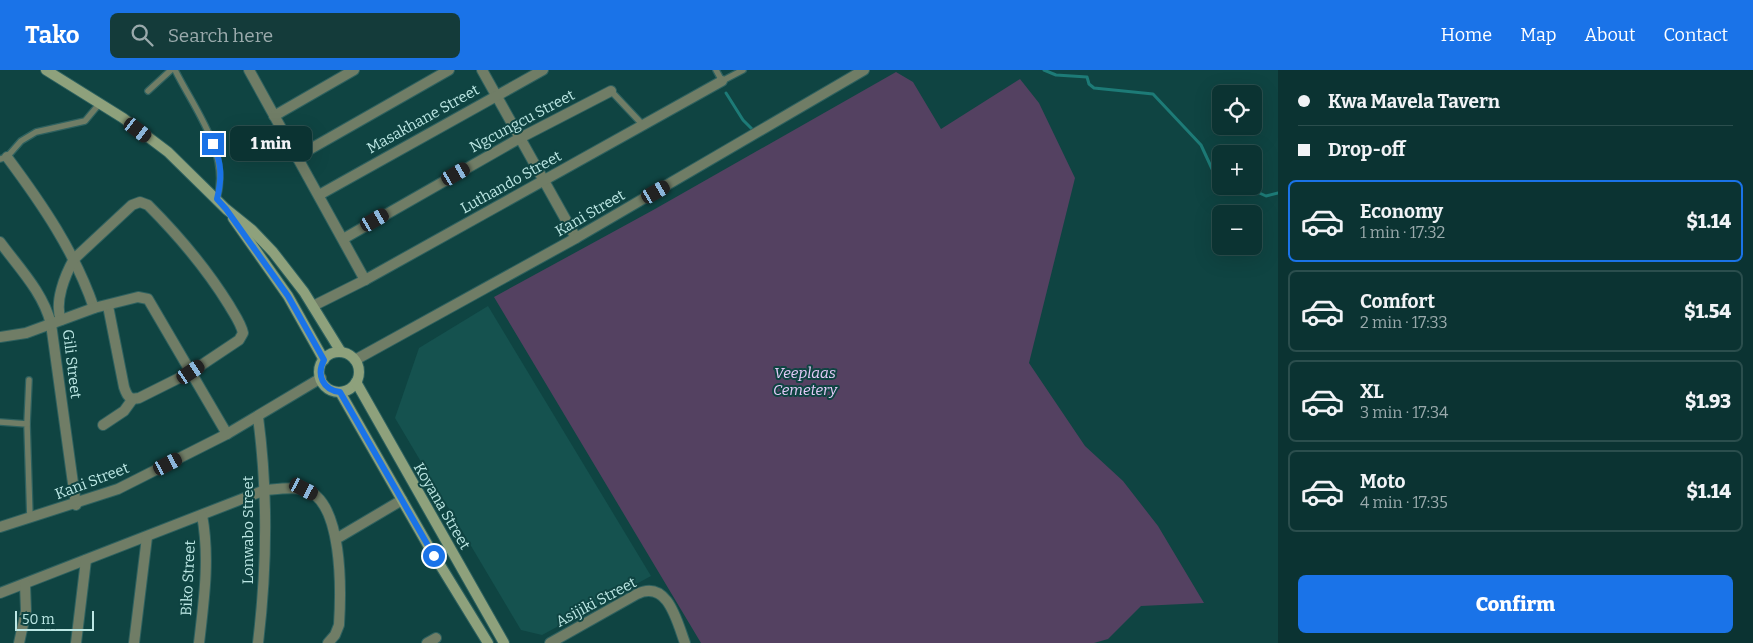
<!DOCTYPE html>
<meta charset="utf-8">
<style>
body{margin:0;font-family:Bitter,serif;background:#143b3a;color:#f1f3f6;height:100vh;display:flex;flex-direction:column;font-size:19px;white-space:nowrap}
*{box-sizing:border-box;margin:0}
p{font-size:16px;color:#9aaaac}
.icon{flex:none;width:28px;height:28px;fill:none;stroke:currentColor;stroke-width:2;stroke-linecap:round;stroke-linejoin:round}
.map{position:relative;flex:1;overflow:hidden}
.details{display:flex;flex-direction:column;background:#0b3332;width:475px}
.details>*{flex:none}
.top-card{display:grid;align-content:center;height:110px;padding:0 20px;background:#0b3332}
.tools{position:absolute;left:1212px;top:15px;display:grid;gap:10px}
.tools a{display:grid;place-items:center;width:50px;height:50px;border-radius:8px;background:#0b3332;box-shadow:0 5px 20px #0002,0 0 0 1px #2b4e4d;font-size:25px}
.scale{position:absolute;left:15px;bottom:12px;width:79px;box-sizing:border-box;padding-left:5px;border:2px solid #bce7e4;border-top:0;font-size:14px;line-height:18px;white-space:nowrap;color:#bce7e4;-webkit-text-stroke:4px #0f4442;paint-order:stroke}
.end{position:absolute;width:22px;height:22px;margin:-11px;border:6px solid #1a73e8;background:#fff;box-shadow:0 0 0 2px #fff}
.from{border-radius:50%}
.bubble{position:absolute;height:35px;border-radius:8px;background:#0b3332;box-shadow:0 5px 20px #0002,0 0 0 1px #2b4e4d;font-size:16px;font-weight:800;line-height:35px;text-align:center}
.car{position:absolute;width:15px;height:30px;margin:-15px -8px;border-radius:6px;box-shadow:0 0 4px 1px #0007;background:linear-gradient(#222 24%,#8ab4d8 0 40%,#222 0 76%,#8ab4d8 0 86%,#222 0)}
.top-card b{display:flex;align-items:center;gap:18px;height:48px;font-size:19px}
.top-card b+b{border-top:1px solid #2b4e4d}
.top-card i{width:12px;height:12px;background:#f1f3f6}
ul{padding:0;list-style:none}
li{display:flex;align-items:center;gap:15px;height:82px;margin:0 10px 8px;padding:0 10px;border:2px solid #2b4e4d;border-radius:8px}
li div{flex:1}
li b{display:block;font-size:19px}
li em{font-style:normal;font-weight:800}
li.on{border-color:#1a73e8}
li>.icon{width:45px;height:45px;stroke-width:1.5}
.action{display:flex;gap:10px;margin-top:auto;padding:10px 20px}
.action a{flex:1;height:58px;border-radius:8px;background:#1a73e8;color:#fff;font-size:20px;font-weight:800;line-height:58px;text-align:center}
header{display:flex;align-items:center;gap:30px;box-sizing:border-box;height:70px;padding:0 25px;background:#1a73e8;color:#fff}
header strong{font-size:24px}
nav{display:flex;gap:28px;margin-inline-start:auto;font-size:18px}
.search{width:350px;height:45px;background:#143b3a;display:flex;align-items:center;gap:12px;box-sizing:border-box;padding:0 18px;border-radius:8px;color:#9aaaac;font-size:19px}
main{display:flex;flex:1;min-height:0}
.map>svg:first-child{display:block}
</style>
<header>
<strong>Tako</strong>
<div class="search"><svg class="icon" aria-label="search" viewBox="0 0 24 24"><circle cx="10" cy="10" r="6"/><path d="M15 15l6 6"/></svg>Search here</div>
<nav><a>Home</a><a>Map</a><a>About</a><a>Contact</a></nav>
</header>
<main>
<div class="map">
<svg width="1278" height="573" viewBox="0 0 1278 573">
<rect width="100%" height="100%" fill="#0f4442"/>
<polygon fill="#15524f" points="488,236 651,506 542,565 521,560 395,348 419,278"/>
<polygon fill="#544161" points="896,2 913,12 941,59 1020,9 1039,33 1075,108 1029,293 1085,376 1123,411 1158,456 1204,533 1141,536 1108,569 1094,573 701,573 494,227 655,139"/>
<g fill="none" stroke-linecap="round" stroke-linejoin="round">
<g stroke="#1d7b77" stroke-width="3">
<polyline points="1044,0 1056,5 1087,7 1089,14 1094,18 1153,24 1201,75 1213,101 1221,105"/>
<polyline points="726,23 743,50 755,62"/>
<polyline points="1244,116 1266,126 1278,123"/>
</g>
<g stroke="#2e615f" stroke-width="8">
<g id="service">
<path d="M 175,0 C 195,40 230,83 217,129"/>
<polyline points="716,0 722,11 743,0"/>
<polyline points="148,21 171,0"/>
<polyline points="611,21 642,54"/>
<polyline points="0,89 7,87 21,71 36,62 85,51 100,33"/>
<polyline points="0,352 27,354 30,449"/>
<polyline points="27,354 29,310"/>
</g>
</g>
<g stroke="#2e615f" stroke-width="12">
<g id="minor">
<polyline points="249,0 365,210"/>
<polyline points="482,0 576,168"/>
<polyline points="274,46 354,0"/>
<polyline points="298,86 449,0"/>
<path d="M 7,87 C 42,134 75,182 94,238"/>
<polyline points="319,125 543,0"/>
<polyline points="343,169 520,68 611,21"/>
<path d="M 0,172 C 19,198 43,222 51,254 L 76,435"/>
<polyline points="313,236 365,210 722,11"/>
<path d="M 61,250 C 54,232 65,205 74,189 L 132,135 L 140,132 L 148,135 C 179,166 206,198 229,235 C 234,244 241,253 243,263 L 239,270 L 191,302 L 139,328 C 129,330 127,326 124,317 L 108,236"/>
<polyline points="0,267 26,263 94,238 138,227 148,229 227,364"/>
<polyline points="355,290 576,168 864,0"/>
<polyline points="103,355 124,341 132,330"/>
<polyline points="0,457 118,419 227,364 321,308"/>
<polyline points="336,469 402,430"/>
<path d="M 0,523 L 265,420 C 277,419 291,417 303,419 C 344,428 341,523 339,555 L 335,565 L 328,573"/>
<polyline points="19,573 26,541 25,514"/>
<polyline points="76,573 86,490"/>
<polyline points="134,573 147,467"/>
<path d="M 199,573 C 204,530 210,488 202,445"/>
<path d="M 258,573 C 267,498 268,422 258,347"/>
<polyline points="427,573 436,568"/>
<path d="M 550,573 L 637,524 C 668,509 677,552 685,573"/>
</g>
</g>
<g stroke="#2e615f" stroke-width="12">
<g id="secondary">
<polyline points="46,0 123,48 168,82 226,139 252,160 273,182 304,222 341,282"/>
<polyline points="233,148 288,226 324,290"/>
<circle cx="339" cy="302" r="20"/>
<polyline points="356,312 504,573"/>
<polyline points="340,322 429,477 488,573"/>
</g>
</g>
<use href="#service" stroke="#707d66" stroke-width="5.5"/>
<use href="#minor" stroke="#707d66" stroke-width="10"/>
<use href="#secondary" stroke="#8ea17c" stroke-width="10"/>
</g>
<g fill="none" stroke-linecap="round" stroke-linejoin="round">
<path stroke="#1a73e8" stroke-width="6" d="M 213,74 C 222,93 222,109 217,129 L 226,139 L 288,226 L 324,290 C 316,305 323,320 340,322 L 434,486"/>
</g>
<g text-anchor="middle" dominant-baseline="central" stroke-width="4" stroke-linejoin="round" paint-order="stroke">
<g font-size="15" fill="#bce7e4" stroke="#0f4442">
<text transform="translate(423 49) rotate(-29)">Masakhane Street</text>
<text transform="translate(522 51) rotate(-28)">Ngcungcu Street</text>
<text transform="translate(511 112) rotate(-29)">Luthando Street</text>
<text transform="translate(590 143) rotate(-30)">Kani Street</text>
<text transform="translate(72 294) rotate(83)">Gili Street</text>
<text transform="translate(92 411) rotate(-21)">Kani Street</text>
<text transform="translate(442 436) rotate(60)">Koyana Street</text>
<text transform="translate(248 460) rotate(-90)">Lonwabo Street</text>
<text transform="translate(188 508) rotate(-87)">Biko Street</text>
<text transform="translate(596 532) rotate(-28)">Asijiki Street</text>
</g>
<g font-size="15" font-style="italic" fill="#e6ccfa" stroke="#0f4442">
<text x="805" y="303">Veeplaas<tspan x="805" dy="17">Cemetery</tspan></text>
</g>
</g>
</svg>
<div class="tools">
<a><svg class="icon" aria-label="locate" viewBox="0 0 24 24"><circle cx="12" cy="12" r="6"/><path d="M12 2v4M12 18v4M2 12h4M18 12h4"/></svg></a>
<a>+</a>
<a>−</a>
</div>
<div class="scale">50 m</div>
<i class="end from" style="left:434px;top:486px"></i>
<i class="end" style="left:213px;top:74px"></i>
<div class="bubble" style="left:230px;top:56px;width:82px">1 min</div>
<i class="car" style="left:138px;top:60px;rotate:127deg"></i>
<i class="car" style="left:456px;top:104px;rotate:60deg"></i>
<i class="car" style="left:656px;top:122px;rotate:60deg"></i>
<i class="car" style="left:375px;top:150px;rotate:60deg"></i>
<i class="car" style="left:191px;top:302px;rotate:56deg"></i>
<i class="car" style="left:168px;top:394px;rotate:63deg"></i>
<i class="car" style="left:304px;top:419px;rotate:117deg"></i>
</div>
<section class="details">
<div class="top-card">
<b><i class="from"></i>Kwa Mavela Tavern</b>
<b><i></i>Drop-off</b>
</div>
<ul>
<li class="on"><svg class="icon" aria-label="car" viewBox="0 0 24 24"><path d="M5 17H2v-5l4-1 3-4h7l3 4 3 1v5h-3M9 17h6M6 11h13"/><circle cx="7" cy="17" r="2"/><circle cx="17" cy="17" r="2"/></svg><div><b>Economy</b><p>1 min · 17:32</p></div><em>$1.14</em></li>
<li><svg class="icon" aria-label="car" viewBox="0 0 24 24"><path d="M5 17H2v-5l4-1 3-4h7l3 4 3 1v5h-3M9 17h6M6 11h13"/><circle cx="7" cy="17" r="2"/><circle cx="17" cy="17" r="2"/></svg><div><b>Comfort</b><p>2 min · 17:33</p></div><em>$1.54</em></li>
<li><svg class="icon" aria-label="car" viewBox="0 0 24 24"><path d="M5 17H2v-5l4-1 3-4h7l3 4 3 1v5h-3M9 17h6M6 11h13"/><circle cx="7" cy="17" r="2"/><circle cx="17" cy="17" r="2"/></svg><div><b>XL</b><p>3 min · 17:34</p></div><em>$1.93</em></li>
<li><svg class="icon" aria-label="car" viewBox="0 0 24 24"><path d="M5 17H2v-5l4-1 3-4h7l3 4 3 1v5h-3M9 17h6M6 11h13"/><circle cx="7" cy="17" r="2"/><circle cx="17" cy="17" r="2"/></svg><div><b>Moto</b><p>4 min · 17:35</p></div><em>$1.14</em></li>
</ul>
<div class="action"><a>Confirm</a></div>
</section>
</main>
